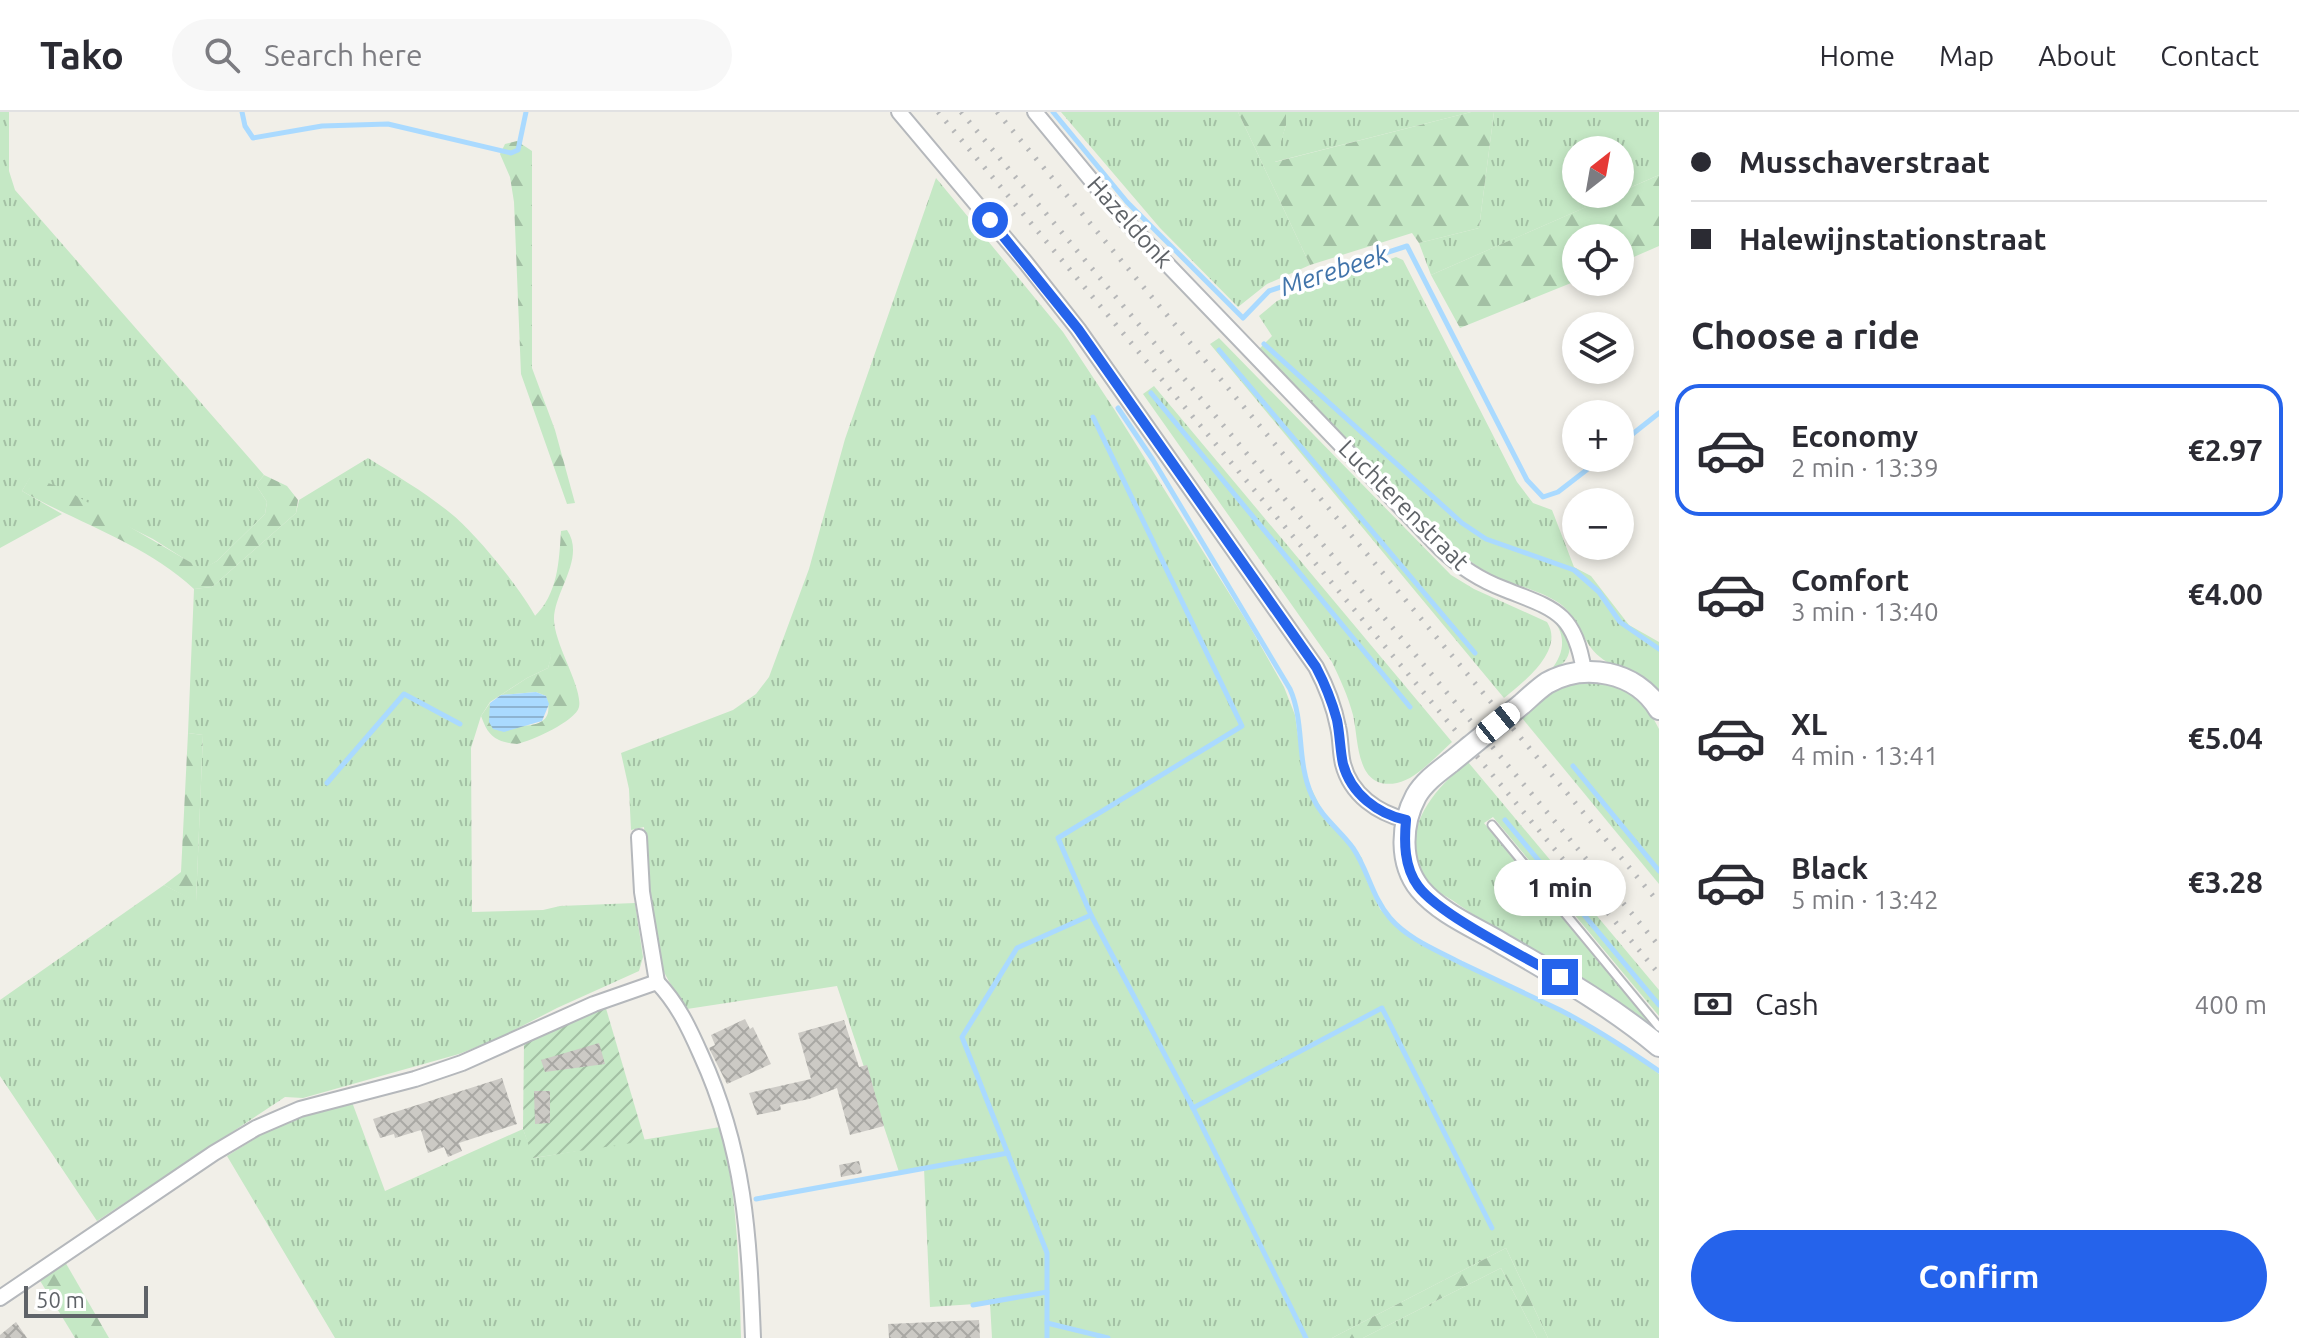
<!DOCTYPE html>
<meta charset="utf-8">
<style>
body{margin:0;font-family:Ubuntu,sans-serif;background:#f7f7f7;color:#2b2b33;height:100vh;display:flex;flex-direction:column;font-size:30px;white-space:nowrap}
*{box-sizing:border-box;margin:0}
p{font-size:26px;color:#7c7c81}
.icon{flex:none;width:44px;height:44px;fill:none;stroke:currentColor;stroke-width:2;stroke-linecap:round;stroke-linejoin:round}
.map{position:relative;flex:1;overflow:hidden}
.sheet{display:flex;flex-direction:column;background:#fff;width:640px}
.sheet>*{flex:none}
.hud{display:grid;align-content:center;height:176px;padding:0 32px;background:#fff}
.needle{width:52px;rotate:31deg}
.tools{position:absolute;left:1562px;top:24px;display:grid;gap:16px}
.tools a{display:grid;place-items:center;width:72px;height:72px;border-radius:50%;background:#fff;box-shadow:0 4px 12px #0003;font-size:40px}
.scale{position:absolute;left:24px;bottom:20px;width:124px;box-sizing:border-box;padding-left:8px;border:4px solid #5f6368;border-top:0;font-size:22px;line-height:28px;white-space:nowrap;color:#5f6368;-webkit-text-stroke:6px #fff;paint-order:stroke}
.end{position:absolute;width:36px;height:36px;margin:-18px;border:10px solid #2563eb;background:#fff;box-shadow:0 0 0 4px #fff}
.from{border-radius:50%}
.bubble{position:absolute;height:56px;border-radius:28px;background:#fff;box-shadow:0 4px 12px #0003;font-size:26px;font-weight:700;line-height:56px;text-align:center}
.car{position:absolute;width:24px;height:48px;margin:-24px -12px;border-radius:10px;box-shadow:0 0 6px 2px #0007;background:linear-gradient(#fff 24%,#345 0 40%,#fff 0 76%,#345 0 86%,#fff 0)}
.hud b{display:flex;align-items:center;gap:28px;height:76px;font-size:30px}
.hud b+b{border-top:2px solid #e1e1e2}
.hud i{width:20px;height:20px;background:#2b2b33}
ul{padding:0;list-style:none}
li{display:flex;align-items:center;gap:24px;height:132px;margin:0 16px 12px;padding:0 16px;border:4px solid transparent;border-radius:24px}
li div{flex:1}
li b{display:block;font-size:30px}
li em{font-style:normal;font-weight:700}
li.selected{border-color:#2563eb}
li>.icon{width:72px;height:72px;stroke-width:1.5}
h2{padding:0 32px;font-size:36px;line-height:96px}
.pay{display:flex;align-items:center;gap:20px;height:88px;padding:0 32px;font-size:30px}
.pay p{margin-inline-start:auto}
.button{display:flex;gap:16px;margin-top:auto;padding:16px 32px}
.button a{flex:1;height:92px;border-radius:48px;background:#2563eb;color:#fff;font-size:32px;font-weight:700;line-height:92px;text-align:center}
header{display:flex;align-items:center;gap:48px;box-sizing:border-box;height:112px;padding:0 40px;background:#fff;border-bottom:2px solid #e1e1e2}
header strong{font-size:38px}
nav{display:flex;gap:44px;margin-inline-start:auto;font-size:28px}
.search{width:560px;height:72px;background:#f7f7f7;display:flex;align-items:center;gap:20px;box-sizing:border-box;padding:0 28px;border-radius:44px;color:#7c7c81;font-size:30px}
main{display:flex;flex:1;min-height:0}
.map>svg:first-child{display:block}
</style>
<header>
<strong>Tako</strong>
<div class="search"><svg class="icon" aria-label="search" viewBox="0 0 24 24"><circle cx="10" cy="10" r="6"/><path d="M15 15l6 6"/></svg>Search here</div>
<nav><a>Home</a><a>Map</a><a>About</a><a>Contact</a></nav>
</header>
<main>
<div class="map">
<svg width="1659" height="1226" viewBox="0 0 1659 1226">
<defs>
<pattern id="grass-tufts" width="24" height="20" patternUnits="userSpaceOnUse" patternTransform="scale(2)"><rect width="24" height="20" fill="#c5e8c5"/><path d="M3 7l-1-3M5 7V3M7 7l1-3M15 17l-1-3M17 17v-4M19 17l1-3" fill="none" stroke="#a3c0a4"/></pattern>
<pattern id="forest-firs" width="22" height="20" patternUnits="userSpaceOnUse" patternTransform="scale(2)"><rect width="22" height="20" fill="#c5e8c5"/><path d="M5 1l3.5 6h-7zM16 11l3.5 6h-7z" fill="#a3c0a4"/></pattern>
<pattern id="garden-furrows" width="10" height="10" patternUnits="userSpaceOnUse" patternTransform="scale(2)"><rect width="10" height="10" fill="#c5e8c5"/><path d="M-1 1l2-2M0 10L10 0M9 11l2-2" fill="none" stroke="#a3c0a4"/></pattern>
<pattern id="water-rules" width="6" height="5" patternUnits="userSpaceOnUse" patternTransform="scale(2)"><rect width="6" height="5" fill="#aadaff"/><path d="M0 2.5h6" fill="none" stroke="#8eb4d2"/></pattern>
<pattern id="building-cross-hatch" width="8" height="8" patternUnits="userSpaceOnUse" patternTransform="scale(2)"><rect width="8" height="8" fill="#cccac5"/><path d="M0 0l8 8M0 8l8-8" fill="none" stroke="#a9a8a4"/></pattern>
</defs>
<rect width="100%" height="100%" fill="#f1efe8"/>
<g fill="url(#grass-tufts)">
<polygon points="0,0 9,0 9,59 15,78 264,363 256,373 267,390 265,402 217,449 202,458 153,427 30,366 22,379 62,402 0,436"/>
<polygon points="1061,0 1238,0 1310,153 1267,172 1238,195 1160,116"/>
<polygon points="1286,0 1471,0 1274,50 1286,13"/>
<polygon points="1494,0 1659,0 1659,63 1620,80 1620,38 1576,38 1576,82 1616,82 1431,163 1419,131 1479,116"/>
<path d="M 936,66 L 1063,220 L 1114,297 L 1249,513 L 1284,575 L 1295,603 L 1302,653 L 1311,676 L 1323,700 L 1362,746 L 1367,769 L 1380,797 L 1400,818 L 1439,841 L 1570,901 L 1626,936 L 1659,962 L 1659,1226 L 1548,1226 L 1506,1136 L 1332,1226 L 992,1226 L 990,1191 L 930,1195 L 924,1056 L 899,1060 L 837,874 L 687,897 C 680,885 670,873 664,860 C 648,825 647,755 644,715 L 631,718 L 629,677 L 621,641 L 733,598 L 756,582 L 769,565 L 809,457 L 845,327 Z"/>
<path d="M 1396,145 L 1403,148 L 1517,370 L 1533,391 L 1552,398 L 1574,455 L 1591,464 L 1629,513 L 1659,530 L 1659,579 C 1643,561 1618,560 1600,545 C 1582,531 1579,505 1559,491 C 1537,476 1508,473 1485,459 C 1467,449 1452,433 1437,420 L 1259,237 L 1272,224 L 1259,204 L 1277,189 L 1292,182 Z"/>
<path d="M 1219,226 L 1451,463 L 1474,477 L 1547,510 C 1565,538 1524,570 1504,586 L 1210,232 Z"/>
<path d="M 1154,274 L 1452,630 C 1437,643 1417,667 1397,671 C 1355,679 1359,628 1353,603 C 1348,584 1340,567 1332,550 L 1143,282 Z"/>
<path d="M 368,346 C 397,364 428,382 454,404 C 482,428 549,508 551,544 C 551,548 549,552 548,556 L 527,566 L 490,590 L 481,604 L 471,636 L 472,800 L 543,798 L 560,794 L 635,791 L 643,845 L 639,859 L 557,896 L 497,927 L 459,942 L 303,986 L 285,985 L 97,1109 L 0,964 L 0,888 L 164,773 L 196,789 L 203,623 L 188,621 L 194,477 L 212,475 L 296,401 L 299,388 Z"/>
<path d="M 1550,503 C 1572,516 1580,549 1551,558 C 1566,539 1566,522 1550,503 Z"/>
<path d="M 1602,568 L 1625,576 L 1644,589 L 1659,617 L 1659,772 L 1522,606 C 1547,580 1565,571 1602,568 Z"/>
<path d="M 1468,650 L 1659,878 L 1659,904 L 1493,705 L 1484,711 L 1658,921 C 1625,896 1593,872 1557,851 C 1522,830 1485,812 1452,788 C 1445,784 1437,779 1432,774 C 1392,726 1430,680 1468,650 Z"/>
<path d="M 352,990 L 385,1079 L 523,1017 L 534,1046 L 720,1015 C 738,1082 739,1157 741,1226 L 335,1226 L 227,1044 L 282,1010 Z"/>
<polygon points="1501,1156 1537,1226 1363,1226"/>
</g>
<g fill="url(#forest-firs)">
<polygon points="1238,0 1286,0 1286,13 1275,50 1471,0 1494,0 1479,116 1419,131 1412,121 1310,153"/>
<polygon points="517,29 532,39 532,256 555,318 575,391 567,392 521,262 514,90 510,65 500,42 505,32"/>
<polygon points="1659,63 1659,134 1620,151 1620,126 1576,126 1576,169 1460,216 1431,163"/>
<path d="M 264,363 L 287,374 L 298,388 L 296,401 L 212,475 L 194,477 C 146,432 78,411 22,379 L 30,365 L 63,376 L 202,457 L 217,449 L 265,402 L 267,390 L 256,373 Z"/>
<path d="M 567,418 C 586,446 554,479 554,507 C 554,532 583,576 579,595 C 576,609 531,629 517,632 C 512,632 503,630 499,628 C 488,623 485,614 481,604 L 490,591 L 490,610 C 510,613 560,624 546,584 L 536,580 L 501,583 L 527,566 L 548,556 L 551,544 L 534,505 C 558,482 559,450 561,419 Z"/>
<polygon points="188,621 203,623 196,790 164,773 181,760"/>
<polygon points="1506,1136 1548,1226 1537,1226 1501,1156 1363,1226 1332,1226"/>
<polygon points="64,1148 109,1226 75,1226 39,1167"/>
</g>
<polygon fill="url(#garden-furrows)" points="605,893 645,1029 533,1046 523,1017 524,931"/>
<polygon fill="url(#water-rules)" points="536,580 546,584 549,592 542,609 504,620 493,617 489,610 490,591 501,583"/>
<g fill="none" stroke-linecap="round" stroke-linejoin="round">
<g stroke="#aadaff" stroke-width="5">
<polyline points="242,0 245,14 253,26 322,14 388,12 511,41 518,38 526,0"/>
<polyline points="1053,0 1127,90 1243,206 1269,179 1407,134 1527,368 1543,385 1558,380 1602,346"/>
<polyline points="1264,232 1462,411 1486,427 1574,458 1599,480 1620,510 1659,537"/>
<polyline points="1219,238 1475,541"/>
<polyline points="1151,281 1410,595"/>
<path d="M 1118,296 L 1153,348 L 1290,577 C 1305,611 1296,649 1312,684 C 1321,705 1340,718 1353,736 C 1368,758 1372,785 1390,806 C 1408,827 1436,838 1461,851 C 1494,867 1527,882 1560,898 C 1595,916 1627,937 1659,959"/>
<polyline points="1620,332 1659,301"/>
<polyline points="1573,654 1659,759"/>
<polyline points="327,671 404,582 460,612"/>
<polyline points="1505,708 1659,893"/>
<polyline points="1091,803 1193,996 1306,1226"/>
<polyline points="1193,996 1382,896 1492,1116"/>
<polyline points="756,1087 1008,1041"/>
<polyline points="973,1193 1047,1180"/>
<polyline points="1047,1211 1108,1226"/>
<polyline points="1047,1226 1047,1141 962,925 1017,836 1091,803 1058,726 1242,614 1093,305"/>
</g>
</g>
<g fill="url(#building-cross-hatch)">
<polygon points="745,907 750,917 753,915 771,952 727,972 709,936 715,933 711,923"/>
<polygon points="844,908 859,955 867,953 884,1014 850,1023 837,976 809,987 780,993 781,998 757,1003 749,981 811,967 798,921"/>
<polygon points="599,931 605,952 545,960 541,948"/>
<polygon points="502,966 517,1012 459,1031 462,1039 448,1045 444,1035 428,1041 421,1018 395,1026 394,1022 380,1026 373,1007"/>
<polygon points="534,979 550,979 550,1011 535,1012"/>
<polygon points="859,1049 862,1061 841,1065 839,1053"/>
<polygon points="979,1208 980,1226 889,1226 888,1212"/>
<polygon points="16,1210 27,1226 0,1226 0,1223"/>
</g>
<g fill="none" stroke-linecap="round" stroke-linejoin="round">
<g stroke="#b5b8bc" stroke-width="11">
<polyline id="lane" points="1492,713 1659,915"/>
</g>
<g stroke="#b5b8bc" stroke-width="18">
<g id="street">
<path d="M 899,0 L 1026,151 L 1078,217 L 1316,555 C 1326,574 1334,594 1338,615 C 1341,627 1340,640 1343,652 C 1351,683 1378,701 1406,708"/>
<path d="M 1035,0 L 1120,103 L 1441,437 C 1460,455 1480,468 1504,477 C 1554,497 1574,499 1584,559"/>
<polyline points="639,725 642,780 657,870"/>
<path d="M 0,1186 L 214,1041 L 256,1016 L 300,997 L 415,967 L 462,951 L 594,892 L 657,870 C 678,892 689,916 701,943 C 745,1039 749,1123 753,1226"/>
</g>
</g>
<g stroke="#b6babf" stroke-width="24">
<g id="secondary">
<path d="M 1522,592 C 1530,585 1538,577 1547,571 C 1584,550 1636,559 1659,597"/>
<path d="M 1451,650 C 1438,660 1424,670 1416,684 C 1401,712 1399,751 1420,777 C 1440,801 1474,815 1501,831 C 1556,863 1610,893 1659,934"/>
</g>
</g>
<use href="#lane" stroke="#fff" stroke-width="7"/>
<use href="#street" stroke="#fff" stroke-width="14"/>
<use href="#secondary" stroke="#fff" stroke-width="20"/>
<g stroke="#b6b7b8" stroke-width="5" stroke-dasharray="2 10" stroke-linecap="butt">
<polyline points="938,0 1659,862"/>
<polyline points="961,0 1659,834"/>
<polyline points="997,0 1659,791"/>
</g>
<g stroke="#b6babf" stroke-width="24" stroke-linecap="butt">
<polyline id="secondary-bridge" points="1451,650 1522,592"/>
</g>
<use href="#secondary-bridge" stroke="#fff" stroke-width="20"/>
</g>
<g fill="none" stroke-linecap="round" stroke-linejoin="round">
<path stroke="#2563eb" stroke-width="10" d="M 990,108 L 1078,217 L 1316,555 C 1325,572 1332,590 1337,608 C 1340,623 1340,638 1343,652 C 1351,682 1378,702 1406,708 C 1404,730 1404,755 1418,774 C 1439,803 1527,846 1560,865"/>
</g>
<g text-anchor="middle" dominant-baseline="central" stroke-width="7" stroke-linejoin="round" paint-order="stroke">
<g font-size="24" fill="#5f6368" stroke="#fff">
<text transform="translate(1130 110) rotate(48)">Hazeldonk</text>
<text transform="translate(1404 393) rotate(45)">Luchterenstraat</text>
</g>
<g font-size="26" font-style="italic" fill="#4174aa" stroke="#fff">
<text transform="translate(1334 158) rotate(-18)">Merebeek</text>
</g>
</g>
</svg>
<div class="tools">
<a><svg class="needle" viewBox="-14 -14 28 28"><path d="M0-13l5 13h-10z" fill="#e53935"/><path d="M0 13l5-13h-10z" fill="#7c7c81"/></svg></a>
<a><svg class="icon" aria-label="locate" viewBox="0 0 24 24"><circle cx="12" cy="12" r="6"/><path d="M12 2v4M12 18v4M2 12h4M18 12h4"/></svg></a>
<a><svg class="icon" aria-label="layers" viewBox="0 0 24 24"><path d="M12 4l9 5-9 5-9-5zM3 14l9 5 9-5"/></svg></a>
<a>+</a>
<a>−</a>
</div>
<div class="scale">50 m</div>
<i class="end from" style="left:990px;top:108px"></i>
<i class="end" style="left:1560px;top:865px"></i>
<div class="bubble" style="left:1494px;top:748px;width:132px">1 min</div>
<i class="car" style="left:1498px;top:611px;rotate:51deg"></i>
</div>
<section class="sheet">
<div class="hud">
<b><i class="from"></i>Musschaverstraat</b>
<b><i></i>Halewijnstationstraat</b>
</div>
<h2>Choose a ride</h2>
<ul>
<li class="selected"><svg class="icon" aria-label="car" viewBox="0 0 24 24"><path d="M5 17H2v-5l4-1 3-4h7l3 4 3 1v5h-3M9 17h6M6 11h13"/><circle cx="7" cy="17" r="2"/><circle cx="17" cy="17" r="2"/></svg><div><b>Economy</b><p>2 min · 13:39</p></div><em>€2.97</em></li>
<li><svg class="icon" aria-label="car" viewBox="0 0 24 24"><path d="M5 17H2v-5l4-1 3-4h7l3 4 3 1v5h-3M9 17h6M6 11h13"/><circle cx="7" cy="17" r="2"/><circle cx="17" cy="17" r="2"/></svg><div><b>Comfort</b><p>3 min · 13:40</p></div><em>€4.00</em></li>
<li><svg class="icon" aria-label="car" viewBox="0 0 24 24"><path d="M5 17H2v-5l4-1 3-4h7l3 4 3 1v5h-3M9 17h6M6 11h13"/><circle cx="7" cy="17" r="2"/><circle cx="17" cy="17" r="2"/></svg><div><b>XL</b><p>4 min · 13:41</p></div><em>€5.04</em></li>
<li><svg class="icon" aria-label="car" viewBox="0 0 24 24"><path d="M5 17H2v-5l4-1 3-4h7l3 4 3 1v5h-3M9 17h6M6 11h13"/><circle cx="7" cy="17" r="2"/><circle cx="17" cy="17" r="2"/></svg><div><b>Black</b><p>5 min · 13:42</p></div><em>€3.28</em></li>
</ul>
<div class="pay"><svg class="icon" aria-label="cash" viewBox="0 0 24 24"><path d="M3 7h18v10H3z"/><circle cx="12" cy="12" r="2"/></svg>Cash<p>400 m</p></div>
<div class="button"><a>Confirm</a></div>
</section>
</main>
